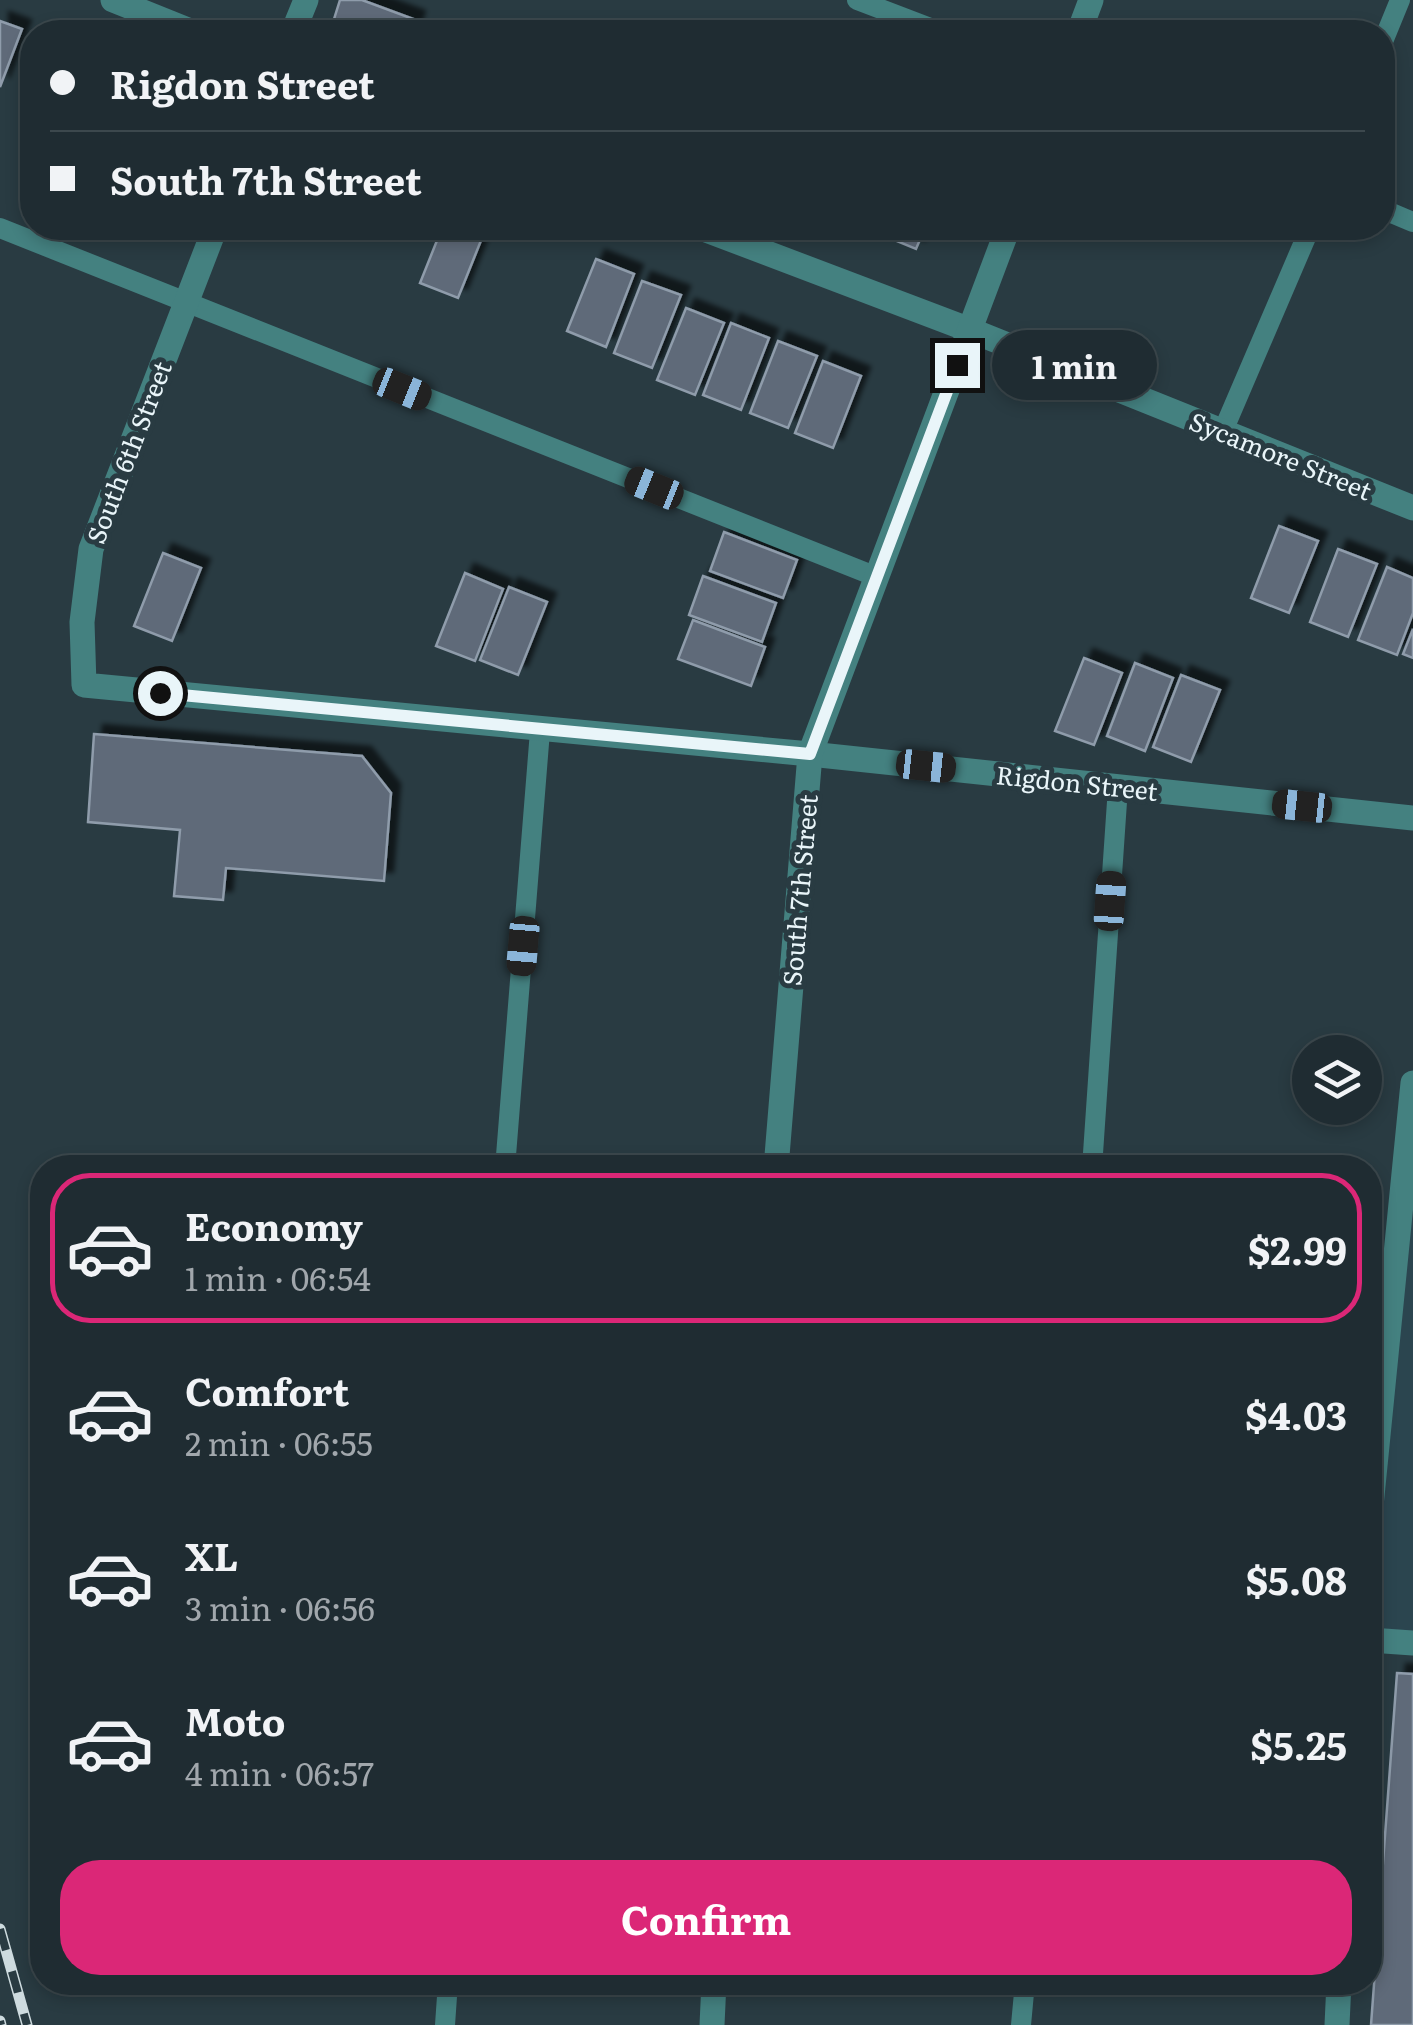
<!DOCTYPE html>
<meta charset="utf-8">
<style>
body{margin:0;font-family:Literata,serif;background:#2c383e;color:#f1f3f6;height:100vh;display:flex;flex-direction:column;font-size:38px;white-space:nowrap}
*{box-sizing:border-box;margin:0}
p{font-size:32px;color:#a1a7ac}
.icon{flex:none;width:55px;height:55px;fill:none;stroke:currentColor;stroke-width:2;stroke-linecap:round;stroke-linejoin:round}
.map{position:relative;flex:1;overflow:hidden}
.panel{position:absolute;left:30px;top:1155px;width:1352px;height:840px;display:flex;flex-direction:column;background:#1f2c32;border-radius:40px;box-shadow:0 5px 15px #0003,0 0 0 2px #3c484d}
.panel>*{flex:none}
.hud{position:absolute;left:20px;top:20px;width:1375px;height:220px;border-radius:40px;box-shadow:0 5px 15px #0003,0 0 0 2px #3c484d;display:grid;align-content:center;height:220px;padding:0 30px;background:#1f2c32}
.fabs{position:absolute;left:1292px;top:1035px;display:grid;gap:20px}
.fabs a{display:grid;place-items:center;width:90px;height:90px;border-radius:50%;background:#1f2c32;box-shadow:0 5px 15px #0003,0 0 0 2px #3c484d;font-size:50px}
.end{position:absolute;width:45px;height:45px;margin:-22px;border:12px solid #e9f5f9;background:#111;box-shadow:0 0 0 5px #111}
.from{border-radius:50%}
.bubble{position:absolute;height:70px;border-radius:35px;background:#1f2c32;box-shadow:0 5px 15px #0003,0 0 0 2px #3c484d;font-size:32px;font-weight:700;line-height:70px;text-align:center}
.car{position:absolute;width:30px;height:60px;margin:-30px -15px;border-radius:12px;box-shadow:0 0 8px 2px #0007;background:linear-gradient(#222 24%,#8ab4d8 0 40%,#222 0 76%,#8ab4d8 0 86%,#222 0)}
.hud b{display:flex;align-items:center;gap:35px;height:95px;font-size:38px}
.hud b+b{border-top:2px solid #3c484d}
.hud i{width:25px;height:25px;background:#f1f3f6}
ul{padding:18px 0 0;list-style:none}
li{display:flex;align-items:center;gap:30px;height:150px;margin:0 20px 15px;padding:0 10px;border:5px solid transparent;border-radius:40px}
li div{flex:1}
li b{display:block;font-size:38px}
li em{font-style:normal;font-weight:700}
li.current{border-color:#db2777}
li>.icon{width:90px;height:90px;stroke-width:1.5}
.button{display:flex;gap:20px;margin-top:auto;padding:20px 30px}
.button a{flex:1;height:115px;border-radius:40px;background:#db2777;color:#fff;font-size:40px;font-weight:700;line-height:115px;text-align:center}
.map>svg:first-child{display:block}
</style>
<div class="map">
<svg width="1413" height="2025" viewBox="0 0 1413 2025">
<defs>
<filter id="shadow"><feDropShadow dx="9" dy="-9" stdDeviation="2.5" flood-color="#0009"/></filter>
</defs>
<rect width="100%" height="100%" fill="#293b42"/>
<polygon fill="#2b454f" points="1413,1083 1413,1643 1370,1640 1370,1516"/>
<g fill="#5f6b79" stroke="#8f9cab" stroke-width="2.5" filter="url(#shadow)">
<polygon points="340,0 362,0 416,20 412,32 330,32"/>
<polygon points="0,21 22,29 0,87"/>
<polygon points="442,228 486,228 458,298 420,283"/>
<polygon points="880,228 925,228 916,249 877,233"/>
<polygon points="596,259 634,274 606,347 567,331"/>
<polygon points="642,281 681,295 652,368 614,353"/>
<polygon points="686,308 724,323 695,395 657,380"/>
<polygon points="731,323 769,338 741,410 703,395"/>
<polygon points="778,341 817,356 788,428 750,413"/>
<polygon points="823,361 861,376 833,448 795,433"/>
<polygon points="1279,526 1318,541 1289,613 1251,598"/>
<polygon points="724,532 797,560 783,598 710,571"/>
<polygon points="1338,549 1377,564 1348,637 1310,622"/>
<polygon points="163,553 201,568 172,641 134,626"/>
<polygon points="1387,567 1413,578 1413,613 1397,655 1358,640"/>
<polygon points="465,573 503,589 475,661 436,646"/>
<polygon points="703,576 776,603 762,642 689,615"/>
<polygon points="509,587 547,602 518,675 480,660"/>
<polygon points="693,620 765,647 751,686 678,659"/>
<polygon points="1413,629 1413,658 1403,654"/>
<polygon points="1084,658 1122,673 1094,745 1055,731"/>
<polygon points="1135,663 1173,678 1145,751 1107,736"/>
<polygon points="1181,675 1220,690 1191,762 1153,747"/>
<polygon points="94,734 362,756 391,793 384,881 226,868 223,900 174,896 180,830 88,822"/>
<polygon points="1397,1673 1413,1674 1413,2025 1371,2025"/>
</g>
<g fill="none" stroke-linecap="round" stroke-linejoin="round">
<g stroke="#448180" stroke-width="20">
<polyline points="857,0 941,32"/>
<polyline points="1382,44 1400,0"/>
<polyline points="1382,209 1413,222"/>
<polyline points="0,228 877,577"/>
<polyline points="1223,431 1310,228"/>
<polyline points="505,1168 540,731"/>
<polyline points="1092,1168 1118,787"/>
<polyline points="445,2025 448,1982"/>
<polyline points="1021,2025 1025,1982"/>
</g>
<g stroke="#448180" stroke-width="25">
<polyline points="113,0 193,32"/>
<polyline points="293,32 306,0"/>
<polyline points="1079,32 1091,0"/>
<polyline points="215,228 91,549 82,622 84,685 810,754 1413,818"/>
<polyline points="701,228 970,330 1413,508"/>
<polyline points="776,1168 810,754 1008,228"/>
<polyline points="1370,1516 1413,1083"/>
<polyline points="1370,1640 1413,1643"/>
<polyline points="712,2025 714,1982"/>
<polyline points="1337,2025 1339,1982"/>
</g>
<g stroke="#cedbdf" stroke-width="11">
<g id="rail">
<polyline points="0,1929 27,2025"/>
<polyline points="0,2021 1,2025"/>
</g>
</g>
<use href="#rail" stroke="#293b42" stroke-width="8" stroke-dasharray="22" stroke-linecap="butt"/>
</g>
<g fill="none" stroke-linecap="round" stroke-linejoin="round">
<polyline stroke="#e9f5f9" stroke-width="12" points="160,693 810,754 957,365"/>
</g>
<g text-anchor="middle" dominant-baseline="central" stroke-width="10" stroke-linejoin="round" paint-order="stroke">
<g font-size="25" fill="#e9f5f9" stroke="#293b42">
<text transform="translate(128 452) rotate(-69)">South 6th Street</text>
<text transform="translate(1281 455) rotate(22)">Sycamore Street</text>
<text transform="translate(1077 782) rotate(6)">Rigdon Street</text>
<text transform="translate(799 890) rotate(-85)">South 7th Street</text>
</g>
</g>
</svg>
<div class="fabs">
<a><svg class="icon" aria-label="layers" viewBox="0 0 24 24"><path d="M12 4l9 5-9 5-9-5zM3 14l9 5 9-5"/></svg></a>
</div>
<i class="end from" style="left:160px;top:693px"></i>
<i class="end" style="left:957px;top:365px"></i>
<div class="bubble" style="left:992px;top:330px;width:165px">1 min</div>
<i class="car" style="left:402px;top:389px;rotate:112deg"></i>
<i class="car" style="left:654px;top:488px;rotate:292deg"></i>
<i class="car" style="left:926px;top:766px;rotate:96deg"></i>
<i class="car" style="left:1302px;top:806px;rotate:276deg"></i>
<i class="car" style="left:1110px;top:901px;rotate:4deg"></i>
<i class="car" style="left:523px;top:946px;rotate:185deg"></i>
<div class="hud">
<b><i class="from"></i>Rigdon Street</b>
<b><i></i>South 7th Street</b>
</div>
<section class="panel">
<ul>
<li class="current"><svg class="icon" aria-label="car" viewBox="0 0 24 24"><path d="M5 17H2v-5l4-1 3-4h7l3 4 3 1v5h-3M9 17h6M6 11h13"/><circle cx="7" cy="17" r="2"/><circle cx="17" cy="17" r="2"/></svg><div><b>Economy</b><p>1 min · 06:54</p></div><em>$2.99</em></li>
<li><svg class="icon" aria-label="car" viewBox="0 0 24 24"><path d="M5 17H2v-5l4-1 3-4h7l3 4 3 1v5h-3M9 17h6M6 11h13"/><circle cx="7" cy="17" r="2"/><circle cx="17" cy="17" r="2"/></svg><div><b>Comfort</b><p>2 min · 06:55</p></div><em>$4.03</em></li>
<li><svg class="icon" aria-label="car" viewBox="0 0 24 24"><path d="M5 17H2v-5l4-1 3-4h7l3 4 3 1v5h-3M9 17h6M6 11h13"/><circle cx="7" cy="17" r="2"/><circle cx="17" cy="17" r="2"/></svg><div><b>XL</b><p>3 min · 06:56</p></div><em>$5.08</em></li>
<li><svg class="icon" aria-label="car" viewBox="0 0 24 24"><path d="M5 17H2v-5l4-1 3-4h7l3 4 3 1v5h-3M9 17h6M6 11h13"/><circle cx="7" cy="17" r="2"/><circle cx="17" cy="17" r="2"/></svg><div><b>Moto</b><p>4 min · 06:57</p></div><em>$5.25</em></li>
</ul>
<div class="button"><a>Confirm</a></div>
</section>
</div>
